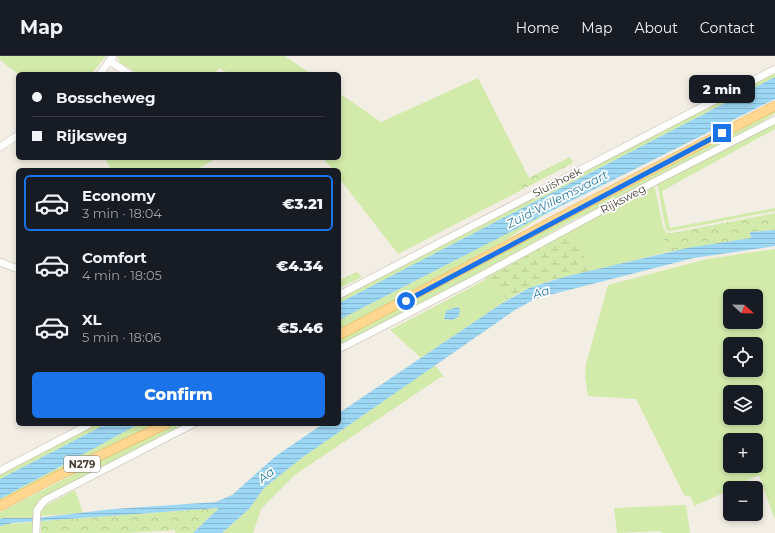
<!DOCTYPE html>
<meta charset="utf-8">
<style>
body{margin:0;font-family:Montserrat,sans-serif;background:#20242c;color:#f1f3f6;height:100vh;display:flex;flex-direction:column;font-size:15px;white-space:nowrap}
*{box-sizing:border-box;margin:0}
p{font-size:13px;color:#9ea1a6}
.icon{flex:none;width:22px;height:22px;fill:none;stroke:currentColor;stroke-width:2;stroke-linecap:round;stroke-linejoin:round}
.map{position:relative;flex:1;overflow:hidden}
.panel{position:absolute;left:16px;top:112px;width:325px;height:258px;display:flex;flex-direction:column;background:#171b24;border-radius:6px;box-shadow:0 2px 6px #0003}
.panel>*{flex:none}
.banner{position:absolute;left:16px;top:16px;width:325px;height:88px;border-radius:6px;box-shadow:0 2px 6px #0003;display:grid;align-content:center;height:88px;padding:0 16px;background:#171b24}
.needle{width:26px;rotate:112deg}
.buttons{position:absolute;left:723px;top:233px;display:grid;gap:8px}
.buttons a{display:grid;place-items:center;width:40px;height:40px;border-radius:6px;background:#171b24;box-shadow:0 2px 6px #0003;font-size:20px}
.end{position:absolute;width:18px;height:18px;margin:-9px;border:5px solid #1a73e8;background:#fff;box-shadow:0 0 0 2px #fff}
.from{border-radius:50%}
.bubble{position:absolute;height:28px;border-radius:6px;background:#171b24;box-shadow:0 2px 6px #0003;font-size:13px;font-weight:800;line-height:28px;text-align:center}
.banner b{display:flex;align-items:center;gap:14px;height:38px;font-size:15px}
.banner b+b{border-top:1px solid #363941}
.banner i{width:10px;height:10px;background:#f1f3f6}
ul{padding:7px 0 0;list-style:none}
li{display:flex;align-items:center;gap:12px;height:56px;margin:0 8px 6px;padding:0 8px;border:2px solid transparent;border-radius:6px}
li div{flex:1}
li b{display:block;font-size:15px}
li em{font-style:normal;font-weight:800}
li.selected{border-color:#1a73e8}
li>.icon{width:36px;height:36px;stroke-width:1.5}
.action{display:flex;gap:8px;margin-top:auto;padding:8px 16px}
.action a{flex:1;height:46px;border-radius:6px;background:#1a73e8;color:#fff;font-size:16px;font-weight:800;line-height:46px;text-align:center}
header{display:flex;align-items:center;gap:24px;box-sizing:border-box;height:56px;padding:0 20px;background:#171b24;border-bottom:1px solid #363941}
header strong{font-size:19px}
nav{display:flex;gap:22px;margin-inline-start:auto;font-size:14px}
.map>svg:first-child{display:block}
</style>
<header>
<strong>Map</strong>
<nav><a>Home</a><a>Map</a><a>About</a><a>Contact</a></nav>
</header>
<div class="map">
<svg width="775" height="477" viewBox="0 0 775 477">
<defs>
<pattern id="forest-crowns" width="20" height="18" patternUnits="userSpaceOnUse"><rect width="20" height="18" fill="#d2eaaa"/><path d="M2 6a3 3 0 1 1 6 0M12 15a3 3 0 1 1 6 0" fill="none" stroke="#b6ca93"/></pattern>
<pattern id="wetland-marsh" width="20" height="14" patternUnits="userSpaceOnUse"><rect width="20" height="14" fill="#d2eaaa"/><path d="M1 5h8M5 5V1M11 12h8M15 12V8" fill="none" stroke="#b6ca93"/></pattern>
<pattern id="water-rules" width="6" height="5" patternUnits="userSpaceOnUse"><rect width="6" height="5" fill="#9cd7f4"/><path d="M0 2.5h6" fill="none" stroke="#88b9d2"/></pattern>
</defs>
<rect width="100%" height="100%" fill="#f3eee4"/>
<g fill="#d2eaaa" fill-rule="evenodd">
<polygon points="0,0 106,0 91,18 18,18 0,4"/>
<polygon points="118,0 285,0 311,18 230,18 219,12 215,18 138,18 119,6"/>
<polygon points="775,15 775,21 339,247 339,241"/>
<polygon points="478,22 529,122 507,133 508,141 398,198 339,122 339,114 333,114 323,102 339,102 339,37 381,66"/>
<polygon points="775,53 775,57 748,76 604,150 575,163 460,228 339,289 339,282 705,90 740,74"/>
<polygon points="775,65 775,73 662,135 670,172 775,152 775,155 671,175 666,174 657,127"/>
<polygon points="105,102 217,102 196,114 111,114"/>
<path d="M 651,130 L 655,132 L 663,171 L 666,177 L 664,182 L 667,196 L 596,214 L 563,177 L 488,223 L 507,244 L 421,302 L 390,274 L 485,224 L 486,219 L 565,172 L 615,146 ZM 457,251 L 460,253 L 459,260 L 453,264 L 444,263 L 446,255 Z"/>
<polygon points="547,157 501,187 339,274 339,264"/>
<polygon points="775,157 775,161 752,165 750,162"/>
<path d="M 775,193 L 775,464 L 759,419 L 730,432 L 730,434 L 694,450 L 691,441 L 684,439 L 636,343 L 588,340 L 585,321 L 586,308 L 608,229 L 707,203 ZM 730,240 L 756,240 L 756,266 L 730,266 ZM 730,288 L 756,288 L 756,314 L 730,314 ZM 730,336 L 756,336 L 756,362 L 730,362 ZM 730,384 L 756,384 L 756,410 L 730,410 Z"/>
<polygon points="435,309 444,321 441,321 296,418 261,453 253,477 222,477 249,453 264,432 303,401"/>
<polygon points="94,368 106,368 0,423 0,416"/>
<polygon points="139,368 155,368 0,448 0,443"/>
<polygon points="171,368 184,368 38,445 36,451 36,462 0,463 0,456"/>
<polygon points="75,434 83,457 40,460 43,451"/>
<polygon points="686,449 690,477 661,477 661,475 617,477 614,452"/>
<polygon points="36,466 35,477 0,477 0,470 5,468"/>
</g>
<g fill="url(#forest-crowns)">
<polygon points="570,101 573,107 508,141 507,133"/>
<polygon points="775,161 775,174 750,176 751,182 667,196 664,182 666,177 672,177 750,162 752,165"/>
<polygon points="357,216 362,221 339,232 339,224"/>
<polygon points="218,452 218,453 193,477 175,477 175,474 127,477 41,477 41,465"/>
</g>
<path fill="url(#wetland-marsh)" d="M 564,177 L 596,214 C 565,221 534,226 507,244 L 488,223 Z"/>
<g fill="url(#water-rules)">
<polygon points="775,21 775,43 559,151 339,264 339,247"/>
<polygon points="775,174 775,190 694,202 549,239 535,243 515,254 303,401 264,432 249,453 222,477 193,477 218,453 218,452 12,467 0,470 0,463 4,462 36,462 114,453 216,446 232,439 276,400 323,368 339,368 339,357 501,248 529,232 564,221 687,192 751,182 750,176"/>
<polygon points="457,251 460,253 459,260 453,264 444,263 446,255"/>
<polygon points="106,368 139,368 0,443 0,423"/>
</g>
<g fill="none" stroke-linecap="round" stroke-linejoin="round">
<g stroke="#c2b7a9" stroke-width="8">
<g id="minor">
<polyline points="110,5 129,18"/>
<polyline points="100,18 113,0"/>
<polyline points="0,91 18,79"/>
<polyline points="0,206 18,213"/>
<polyline points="339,239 775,13"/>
<polyline points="339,293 473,224 654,126 775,64"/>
<polyline points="0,415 90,368"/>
<polyline points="36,477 37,454 45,444 193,368"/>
</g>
</g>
<g stroke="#eab45b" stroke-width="10">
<g id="major">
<polyline points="339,279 570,156 775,50"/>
<polyline points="0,450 51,423 166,368"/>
</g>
</g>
<use href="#minor" stroke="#fff" stroke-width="7"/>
<use href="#major" stroke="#ffd791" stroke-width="9"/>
</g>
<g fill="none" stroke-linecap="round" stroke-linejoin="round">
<polyline stroke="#1a73e8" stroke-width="5" points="406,245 722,77"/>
</g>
<g text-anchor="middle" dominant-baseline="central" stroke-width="3.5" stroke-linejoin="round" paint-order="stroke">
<rect fill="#fff" stroke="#7e7771" stroke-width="1" x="64" y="400" width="36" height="16" rx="3"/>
<g font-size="10" font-weight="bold" fill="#463d34">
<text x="82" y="408">N279</text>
</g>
<g font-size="11" fill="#463d34" stroke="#fff">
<text transform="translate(557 126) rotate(-27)">Sluishoek</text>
<text transform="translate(623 143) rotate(-28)">Rijksweg</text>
</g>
<g font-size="12" font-style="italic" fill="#257aa6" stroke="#fff">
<text transform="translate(557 143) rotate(-27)">Zuid-Willemsvaart</text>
<text transform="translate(541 236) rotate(-17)">Aa</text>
<text transform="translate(266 419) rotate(-39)">Aa</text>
</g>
</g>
</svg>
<div class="buttons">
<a><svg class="needle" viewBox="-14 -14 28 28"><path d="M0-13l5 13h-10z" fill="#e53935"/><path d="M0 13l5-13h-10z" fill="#9ea1a6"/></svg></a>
<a><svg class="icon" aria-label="locate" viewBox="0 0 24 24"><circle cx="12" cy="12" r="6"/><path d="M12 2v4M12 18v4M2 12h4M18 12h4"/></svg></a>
<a><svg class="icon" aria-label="layers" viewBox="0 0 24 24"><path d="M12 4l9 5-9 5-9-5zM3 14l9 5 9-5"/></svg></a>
<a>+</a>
<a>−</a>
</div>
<i class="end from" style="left:406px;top:245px"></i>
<i class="end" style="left:722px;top:77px"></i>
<div class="bubble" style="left:689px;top:19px;width:66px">2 min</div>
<div class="banner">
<b><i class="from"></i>Bosscheweg</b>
<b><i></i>Rijksweg</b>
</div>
<section class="panel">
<ul>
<li class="selected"><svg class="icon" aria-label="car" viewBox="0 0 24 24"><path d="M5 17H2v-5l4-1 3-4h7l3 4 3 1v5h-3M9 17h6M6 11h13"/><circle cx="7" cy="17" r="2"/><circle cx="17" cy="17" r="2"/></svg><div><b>Economy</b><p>3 min · 18:04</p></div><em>€3.21</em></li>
<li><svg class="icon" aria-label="car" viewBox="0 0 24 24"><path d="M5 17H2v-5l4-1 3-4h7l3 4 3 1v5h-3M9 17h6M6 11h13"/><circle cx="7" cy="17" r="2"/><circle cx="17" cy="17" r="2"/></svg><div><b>Comfort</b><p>4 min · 18:05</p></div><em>€4.34</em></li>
<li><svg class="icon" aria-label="car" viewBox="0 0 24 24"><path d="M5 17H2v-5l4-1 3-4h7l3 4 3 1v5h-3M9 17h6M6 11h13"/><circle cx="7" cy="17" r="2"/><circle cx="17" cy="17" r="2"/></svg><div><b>XL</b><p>5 min · 18:06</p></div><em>€5.46</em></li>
</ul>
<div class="action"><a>Confirm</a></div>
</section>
</div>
